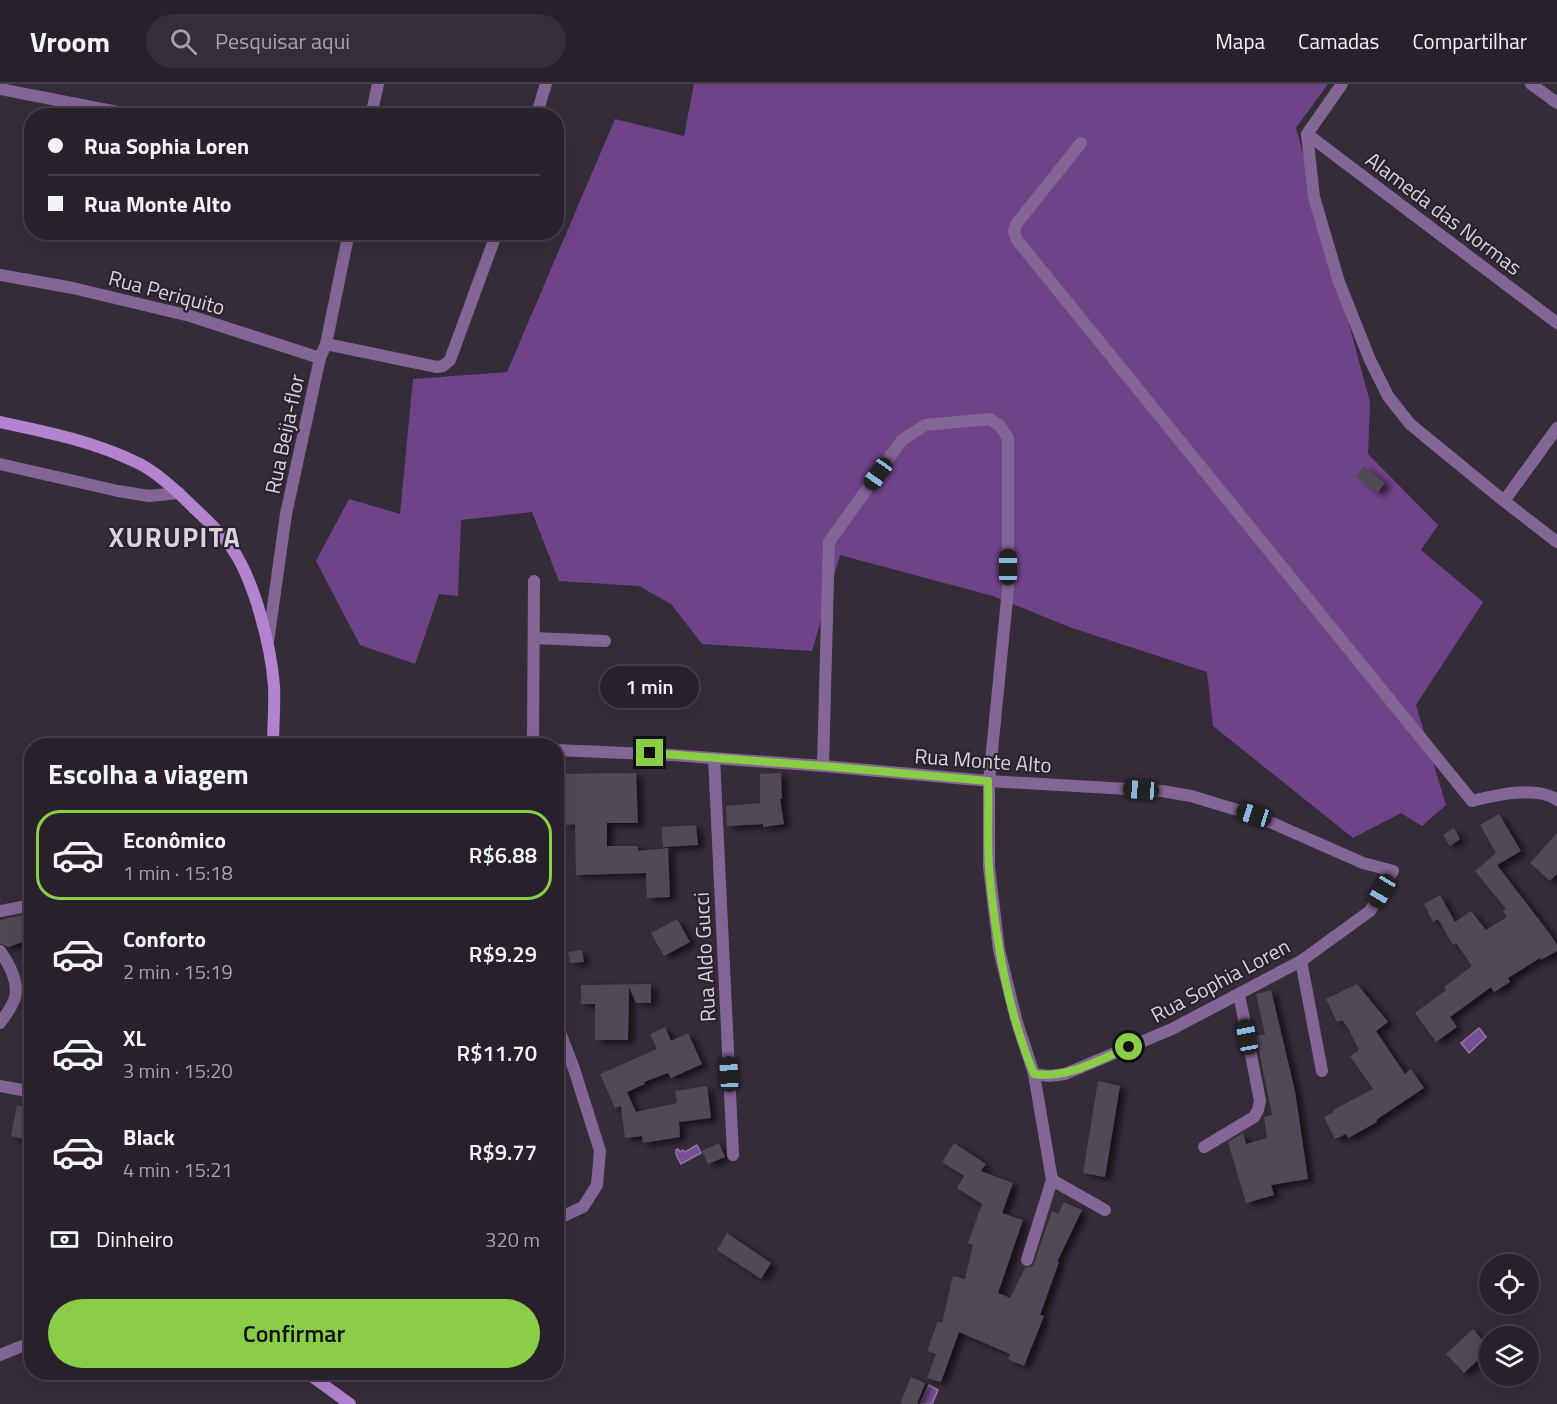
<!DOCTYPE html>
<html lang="pt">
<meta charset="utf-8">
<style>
body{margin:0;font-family:"Titillium Web",sans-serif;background:#342e38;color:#f1f3f6;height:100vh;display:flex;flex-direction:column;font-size:22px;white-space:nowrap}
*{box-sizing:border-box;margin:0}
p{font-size:20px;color:#a5a3a9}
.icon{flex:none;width:33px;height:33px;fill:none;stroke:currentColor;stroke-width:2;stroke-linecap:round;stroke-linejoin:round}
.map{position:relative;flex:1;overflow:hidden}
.drawer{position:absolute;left:24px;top:654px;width:540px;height:642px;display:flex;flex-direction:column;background:#28212c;border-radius:24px;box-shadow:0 6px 24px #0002,0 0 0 2px #443e48}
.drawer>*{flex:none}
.banner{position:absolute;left:24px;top:24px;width:540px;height:132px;border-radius:24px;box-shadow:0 6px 24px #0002,0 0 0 2px #443e48;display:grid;align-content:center;height:132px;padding:0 24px;background:#28212c}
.fabs{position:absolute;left:1479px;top:1170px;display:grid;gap:12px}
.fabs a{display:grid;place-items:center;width:60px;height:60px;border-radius:50%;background:#28212c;box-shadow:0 6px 24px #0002,0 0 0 2px #443e48;font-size:30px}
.end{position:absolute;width:27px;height:27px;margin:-14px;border:8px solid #8ace48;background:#111;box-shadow:0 0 0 3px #111}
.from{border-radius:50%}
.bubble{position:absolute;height:42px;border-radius:21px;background:#28212c;box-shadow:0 6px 24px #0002,0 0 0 2px #443e48;font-size:20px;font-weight:600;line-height:42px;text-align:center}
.car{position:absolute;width:18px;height:36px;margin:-18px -9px;border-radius:8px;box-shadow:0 0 4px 2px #0007;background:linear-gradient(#222 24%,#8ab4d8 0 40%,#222 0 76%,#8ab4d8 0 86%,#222 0)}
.banner b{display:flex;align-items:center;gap:21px;height:57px;font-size:22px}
.banner b+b{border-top:2px solid #443e48}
.banner i{width:15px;height:15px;background:#f1f3f6}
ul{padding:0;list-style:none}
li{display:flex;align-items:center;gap:18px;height:90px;margin:0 12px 9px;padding:0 12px;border:3px solid transparent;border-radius:24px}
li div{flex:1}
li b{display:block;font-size:22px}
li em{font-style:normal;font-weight:600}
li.active{border-color:#8ace48}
li>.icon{width:54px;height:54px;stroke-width:1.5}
h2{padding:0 24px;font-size:27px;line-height:72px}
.pay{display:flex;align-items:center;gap:15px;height:66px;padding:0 24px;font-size:22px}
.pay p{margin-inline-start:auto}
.cta{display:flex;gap:12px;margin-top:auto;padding:12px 24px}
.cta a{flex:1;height:69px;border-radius:36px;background:#8ace48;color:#111;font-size:24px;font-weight:600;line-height:69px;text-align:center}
header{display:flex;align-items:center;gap:36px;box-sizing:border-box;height:84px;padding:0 30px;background:#28212c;border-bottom:2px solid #443e48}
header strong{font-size:28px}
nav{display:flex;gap:33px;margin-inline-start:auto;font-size:21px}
.search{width:420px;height:54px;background:#342e38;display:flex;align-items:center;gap:15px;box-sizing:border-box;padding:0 21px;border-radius:33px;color:#a5a3a9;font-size:22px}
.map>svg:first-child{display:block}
</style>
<header>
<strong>Vroom</strong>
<div class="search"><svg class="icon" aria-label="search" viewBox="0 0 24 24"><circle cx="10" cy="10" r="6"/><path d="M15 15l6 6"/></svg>Pesquisar aqui</div>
<nav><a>Mapa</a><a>Camadas</a><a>Compartilhar</a></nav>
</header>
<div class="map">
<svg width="1557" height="1320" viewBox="0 0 1557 1320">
<defs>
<filter id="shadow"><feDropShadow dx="6" dy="3.5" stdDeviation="3" flood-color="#0009"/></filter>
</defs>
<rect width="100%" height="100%" fill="#352c3a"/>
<polygon fill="#6f4388" points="694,0 1328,0 1296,44 1370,318 1368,370 1438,441 1421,466 1483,518 1416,621 1446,721 1422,742 1401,729 1353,754 1213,642 1207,588 1072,544 993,512 840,471 812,567 702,560 671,520 639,502 559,497 532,428 461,436 458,512 439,510 415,580 360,561 316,477 349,415 400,430 413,295 507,288 615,35 684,52"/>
<g fill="#794d92" stroke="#9675a8" stroke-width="1.5">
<polygon points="1479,944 1486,953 1469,969 1461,959"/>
<polygon points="697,1061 701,1069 681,1080 676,1070 676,1066 678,1065 680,1068 683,1066 685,1068"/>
<polygon points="929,1301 938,1306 932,1320 920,1320"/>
</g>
<g fill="#514857" filter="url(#shadow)">
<polygon points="1364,382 1385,399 1377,409 1356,392"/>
<polygon points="636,689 638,739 607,739 607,762 638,762 638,767 668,764 670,813 647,814 646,789 576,791 575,740 566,741 565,713 558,713 558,690"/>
<polygon points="781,689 782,715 780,715 784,740 763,743 763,740 727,742 726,722 760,719 760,690"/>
<polygon points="1499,730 1521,767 1497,781 1550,850 1557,861 1557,867 1541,876 1540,874 1508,894 1510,898 1494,908 1491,903 1450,933 1457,943 1436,958 1415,929 1446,906 1444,903 1472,882 1456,859 1453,861 1438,835 1433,838 1424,820 1440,811 1455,838 1471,827 1486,846 1507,833 1503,827 1506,825 1475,787 1496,769 1480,741"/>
<polygon points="696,741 698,761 663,763 662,743"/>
<polygon points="1454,744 1460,755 1450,762 1443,751"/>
<polygon points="1557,749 1557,790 1550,797 1530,779"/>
<polygon points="32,829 32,855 8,863 0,859 0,836"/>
<polygon points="677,835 690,858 664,872 651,849"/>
<polygon points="582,866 584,878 570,879 568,868"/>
<polygon points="651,900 651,919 636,919 629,903 628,956 595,956 595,920 581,920 581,901"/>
<polygon points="1357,900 1388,938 1376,947 1405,990 1411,985 1424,1004 1376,1036 1377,1038 1348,1054 1346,1050 1335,1055 1324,1033 1334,1028 1333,1026 1373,1005 1350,972 1359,966 1348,944 1342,936 1337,938 1326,915"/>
<polygon points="1271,906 1295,1007 1308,1095 1271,1101 1274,1111 1246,1119 1228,1058 1243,1049 1246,1060 1267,1054 1264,1033 1272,1031 1256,952 1265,950 1256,910"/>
<polygon points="665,943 671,957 688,949 702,980 671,994 668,989 644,998 645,1000 627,1008 636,1028 677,1019 675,1007 707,1002 711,1034 679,1038 680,1053 643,1059 642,1052 625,1054 621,1022 615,1024 600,990 657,965 650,950"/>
<polygon points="1098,997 1120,1002 1105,1093 1083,1089"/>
<polygon points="17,1021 32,1024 32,1057 11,1052"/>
<polygon points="719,1059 725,1073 708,1080 702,1067"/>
<polygon points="954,1059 986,1080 981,1087 1013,1099 1002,1129 1023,1136 998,1209 1010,1214 1025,1184 1033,1182 1052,1127 1058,1130 1064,1118 1082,1126 1057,1178 1059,1178 1040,1231 1044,1232 1024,1282 1008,1275 1010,1270 959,1248 941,1298 927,1294 936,1270 927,1267 938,1237 942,1239 953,1192 965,1195 973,1161 968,1159 982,1120 957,1104 964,1092 942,1078"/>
<polygon points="727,1149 771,1179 761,1195 717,1166"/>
<polygon points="1473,1245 1490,1265 1464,1289 1446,1270"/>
<polygon points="911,1293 925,1299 917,1320 900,1320"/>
</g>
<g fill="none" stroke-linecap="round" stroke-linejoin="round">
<g stroke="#846696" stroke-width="12">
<polyline points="1342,0 1307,50 1314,113 1339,198 1370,276 1388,312 1410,340 1504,417 1557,458"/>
<polyline points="1531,0 1557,19"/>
<polyline points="0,5 138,32"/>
<polyline points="371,32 378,0"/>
<polyline points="536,32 546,0"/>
<polyline points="1307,50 1557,239"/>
<path d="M 1081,59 L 1017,139 L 1014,147 L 1017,156 L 1472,717 C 1495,711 1537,701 1557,716"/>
<polyline points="0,191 73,204 190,232 320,274"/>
<polyline points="326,260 437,283 443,282 450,276 497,148"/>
<polyline points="0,380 118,407 149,412 179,409"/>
<polyline points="1504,417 1557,344"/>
<polyline points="534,554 605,557"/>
<polyline points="268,558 286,430 320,274 326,260 349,148"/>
<polyline points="533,662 534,497"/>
<polyline points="556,666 671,671 823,682 989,697 1162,707 1191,712 1254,731 1363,779 1393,787 1370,827 1301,877 1172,945 1065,990 1049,992 1034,990"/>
<polyline points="714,674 733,1071"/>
<polyline points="823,682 829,458 902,356 925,341 990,335 1000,342 1008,354 1008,505 989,697 989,783 999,866 1016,935 1034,990 1052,1096 1105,1126"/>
<polyline points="0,827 32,821"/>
<path d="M 0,867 C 9,880 19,897 15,913 C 13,922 5,932 0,939"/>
<polyline points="1301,877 1322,987"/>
<polyline points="556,938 574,985 600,1067 597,1101 583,1123 559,1134 556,1133"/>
<polyline points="0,1002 32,1008"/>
<polyline points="1204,1063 1254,1033 1258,1026 1260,1017 1239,910"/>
<polyline points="1027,1176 1052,1096"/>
<polyline points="0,1271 32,1258"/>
</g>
<g stroke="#b383d0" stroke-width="12">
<path d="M 0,338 C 48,348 96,358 140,380 C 159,390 178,408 193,423 C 206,435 220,448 231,463 C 254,495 271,562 274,602 C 275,622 273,642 273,662"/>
<polyline points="306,1288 350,1320"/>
</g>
</g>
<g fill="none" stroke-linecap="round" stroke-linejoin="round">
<path stroke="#8ace48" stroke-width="8" d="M 650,669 L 823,682 L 988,697 C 989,726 987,756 989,784 C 995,853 1007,926 1034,990 C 1068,995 1098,976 1129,963"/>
</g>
<g text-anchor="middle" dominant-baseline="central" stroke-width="4.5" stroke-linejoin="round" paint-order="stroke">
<g font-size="21" fill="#d9d3dc" stroke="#2b2230">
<text transform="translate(1444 129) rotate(37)">Alameda das Normas</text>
<text transform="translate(167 208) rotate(15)">Rua Periquito</text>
<text transform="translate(284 350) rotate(-78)">Rua Beija-flor</text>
<text transform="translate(983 676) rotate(4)">Rua Monte Alto</text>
<text transform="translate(704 873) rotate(-93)">Rua Aldo Gucci</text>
<text transform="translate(1220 896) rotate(-28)">Rua Sophia Loren</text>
</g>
<g font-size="27" font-weight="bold" letter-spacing="1.5" fill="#d9d3dc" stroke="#2b2230">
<text x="175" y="452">XURUPITA</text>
</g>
</g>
</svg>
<div class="fabs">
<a><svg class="icon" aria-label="locate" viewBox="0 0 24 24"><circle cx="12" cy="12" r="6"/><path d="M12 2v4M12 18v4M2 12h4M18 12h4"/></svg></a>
<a><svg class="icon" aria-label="layers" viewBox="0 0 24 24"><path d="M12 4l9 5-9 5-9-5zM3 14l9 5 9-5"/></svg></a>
</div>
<i class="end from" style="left:1129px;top:963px"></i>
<i class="end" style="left:650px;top:669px"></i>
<div class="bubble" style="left:600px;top:582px;width:99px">1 min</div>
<i class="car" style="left:878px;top:390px;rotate:215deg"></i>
<i class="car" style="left:1008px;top:483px;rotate:0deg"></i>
<i class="car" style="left:1141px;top:706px;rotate:274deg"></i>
<i class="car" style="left:1254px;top:731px;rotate:287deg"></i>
<i class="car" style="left:1382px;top:807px;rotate:210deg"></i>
<i class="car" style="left:1247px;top:953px;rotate:349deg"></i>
<i class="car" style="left:729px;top:990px;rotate:357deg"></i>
<div class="banner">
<b><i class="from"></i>Rua Sophia Loren</b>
<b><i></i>Rua Monte Alto</b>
</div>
<section class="drawer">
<h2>Escolha a viagem</h2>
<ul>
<li class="active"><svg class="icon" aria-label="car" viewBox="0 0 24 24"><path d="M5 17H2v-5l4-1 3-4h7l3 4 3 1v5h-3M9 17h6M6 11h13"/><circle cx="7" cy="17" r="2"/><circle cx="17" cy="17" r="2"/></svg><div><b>Econômico</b><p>1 min · 15:18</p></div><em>R$6.88</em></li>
<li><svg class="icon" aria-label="car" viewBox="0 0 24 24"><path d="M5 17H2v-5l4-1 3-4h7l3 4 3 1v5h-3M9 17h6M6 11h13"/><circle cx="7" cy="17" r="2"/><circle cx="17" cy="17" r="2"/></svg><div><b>Conforto</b><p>2 min · 15:19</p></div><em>R$9.29</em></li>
<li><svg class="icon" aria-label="car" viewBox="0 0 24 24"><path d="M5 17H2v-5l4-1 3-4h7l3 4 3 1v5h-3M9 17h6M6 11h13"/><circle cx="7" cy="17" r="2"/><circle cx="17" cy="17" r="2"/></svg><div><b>XL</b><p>3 min · 15:20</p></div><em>R$11.70</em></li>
<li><svg class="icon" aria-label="car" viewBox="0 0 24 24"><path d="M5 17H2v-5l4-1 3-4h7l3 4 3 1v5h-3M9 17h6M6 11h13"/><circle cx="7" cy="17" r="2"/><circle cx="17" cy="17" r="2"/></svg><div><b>Black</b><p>4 min · 15:21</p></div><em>R$9.77</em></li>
</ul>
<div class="pay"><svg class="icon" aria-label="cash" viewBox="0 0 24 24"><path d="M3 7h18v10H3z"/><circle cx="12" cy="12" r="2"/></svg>Dinheiro<p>320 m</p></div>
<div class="cta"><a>Confirmar</a></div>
</section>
</div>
